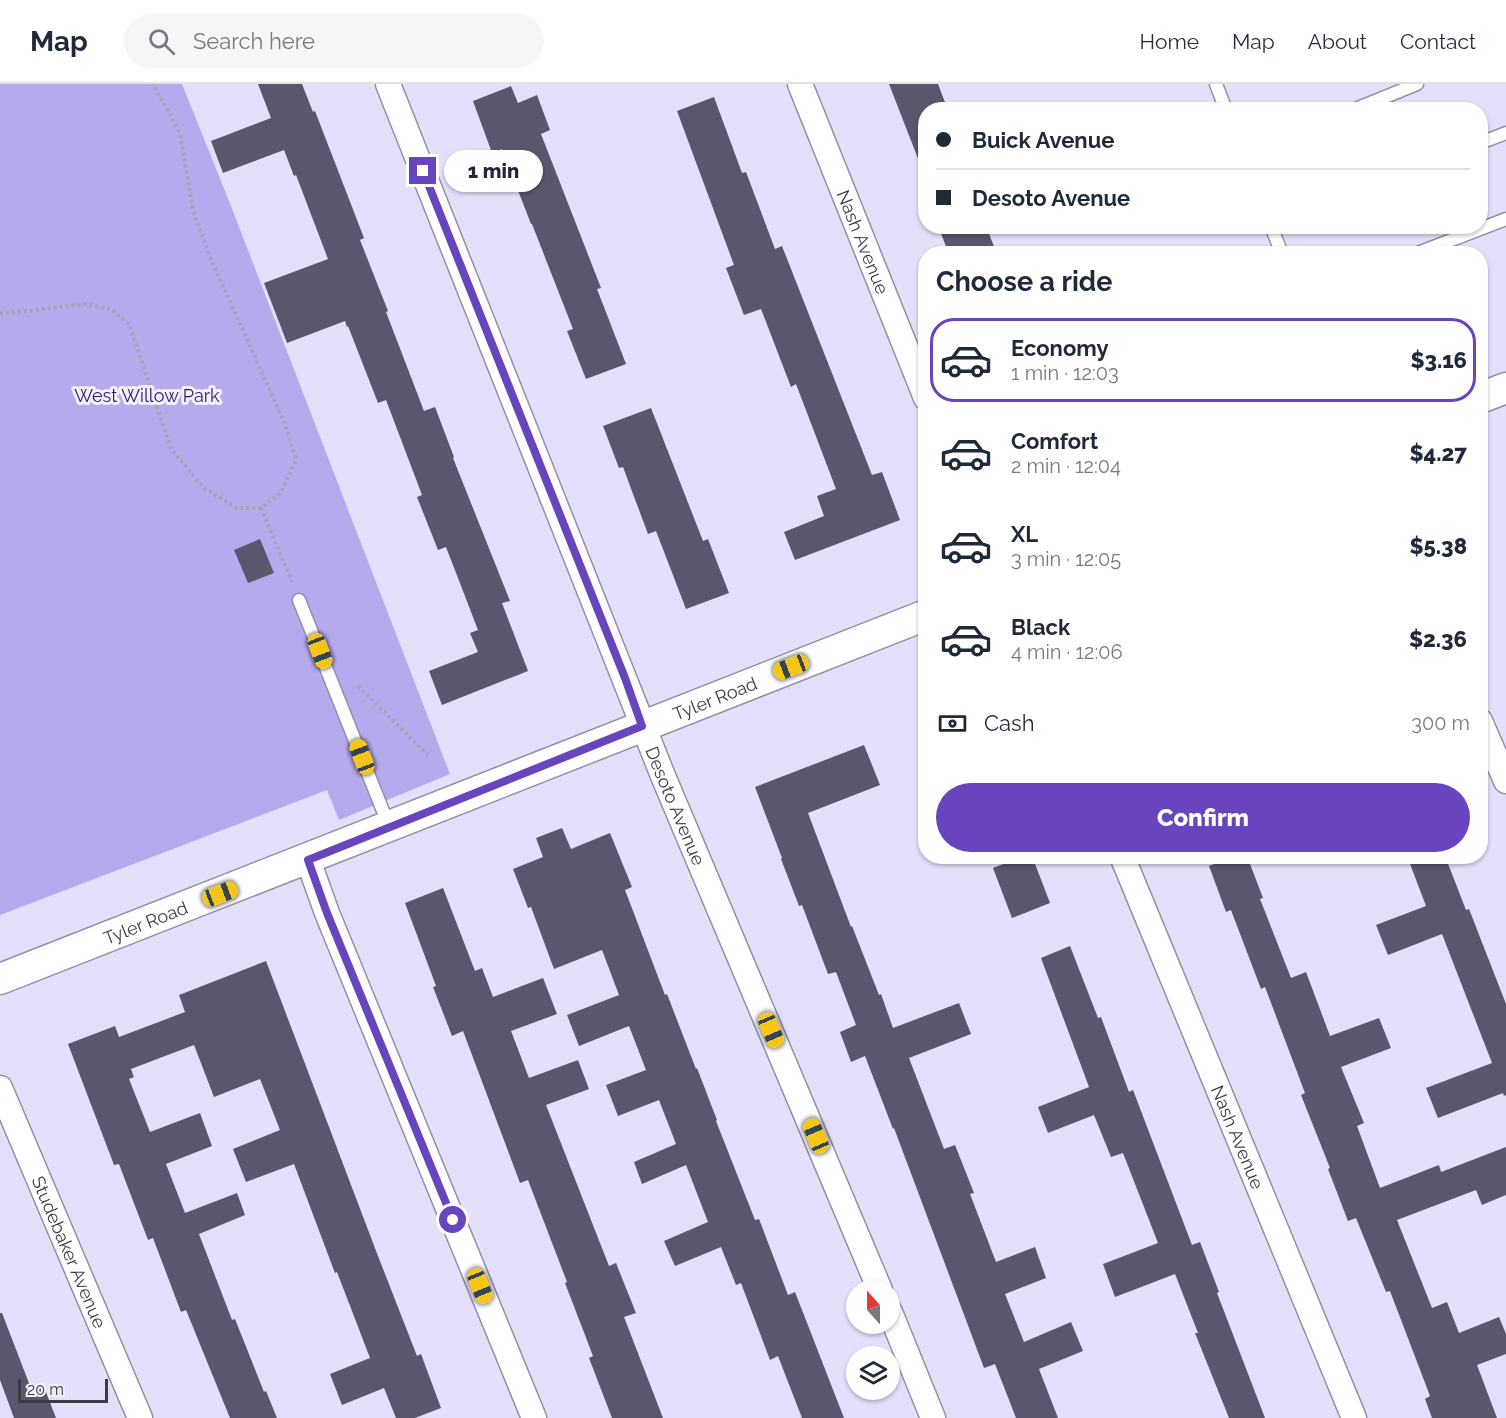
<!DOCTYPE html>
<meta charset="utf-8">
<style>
body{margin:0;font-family:Raleway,sans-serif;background:#f6f6f7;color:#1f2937;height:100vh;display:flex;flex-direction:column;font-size:22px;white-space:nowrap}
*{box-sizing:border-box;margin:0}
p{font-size:20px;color:#747a83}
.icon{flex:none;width:33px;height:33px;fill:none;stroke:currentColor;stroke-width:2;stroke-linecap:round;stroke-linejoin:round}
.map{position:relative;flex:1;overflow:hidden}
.drawer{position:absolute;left:918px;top:162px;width:570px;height:618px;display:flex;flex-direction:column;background:#fff;border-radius:24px;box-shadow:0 2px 4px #0004}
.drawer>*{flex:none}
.top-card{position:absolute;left:918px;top:18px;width:570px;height:132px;border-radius:24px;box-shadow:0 2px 4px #0004;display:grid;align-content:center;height:132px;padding:0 18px;background:#fff}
.needle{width:39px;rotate:339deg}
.buttons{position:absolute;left:846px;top:1196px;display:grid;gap:12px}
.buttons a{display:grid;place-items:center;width:54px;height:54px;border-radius:50%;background:#fff;box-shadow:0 2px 4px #0004;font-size:30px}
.scale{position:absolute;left:18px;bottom:15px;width:90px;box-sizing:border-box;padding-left:6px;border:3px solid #3c3b45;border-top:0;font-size:16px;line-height:21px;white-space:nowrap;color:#3c3b45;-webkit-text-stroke:4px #f1f0fb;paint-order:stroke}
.end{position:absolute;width:27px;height:27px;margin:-14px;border:8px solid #6845be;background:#fff;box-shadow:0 0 0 3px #fff}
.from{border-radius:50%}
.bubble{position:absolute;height:42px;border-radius:21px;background:#fff;box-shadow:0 2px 4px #0004;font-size:20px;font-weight:800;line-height:42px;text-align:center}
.car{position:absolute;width:18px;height:36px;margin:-18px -9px;border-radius:8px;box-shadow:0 0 4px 2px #0007;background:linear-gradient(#f5c518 24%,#345 0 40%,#f5c518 0 76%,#345 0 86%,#f5c518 0)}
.top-card b{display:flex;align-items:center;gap:21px;height:57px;font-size:22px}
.top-card b+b{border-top:2px solid #e0e1e3}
.top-card i{width:15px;height:15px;background:#1f2937}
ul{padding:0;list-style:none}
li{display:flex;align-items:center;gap:18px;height:84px;margin:0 12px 9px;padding:0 6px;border:3px solid transparent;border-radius:24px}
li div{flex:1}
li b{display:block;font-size:22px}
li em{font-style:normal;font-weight:800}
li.active{border-color:#6845be}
li>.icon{width:54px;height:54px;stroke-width:1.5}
h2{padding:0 18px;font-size:27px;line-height:72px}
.pay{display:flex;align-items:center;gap:15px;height:66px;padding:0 18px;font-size:22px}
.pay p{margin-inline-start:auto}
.action{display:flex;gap:12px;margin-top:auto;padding:12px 18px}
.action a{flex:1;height:69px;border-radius:36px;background:#6845be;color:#fff;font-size:24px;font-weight:800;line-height:69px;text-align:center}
header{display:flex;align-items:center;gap:36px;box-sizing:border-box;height:84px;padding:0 30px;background:#fff;border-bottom:2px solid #e0e1e3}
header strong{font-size:28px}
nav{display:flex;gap:33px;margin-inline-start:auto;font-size:21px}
.search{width:420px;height:54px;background:#f6f6f7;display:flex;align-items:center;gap:15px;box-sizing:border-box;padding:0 21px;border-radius:33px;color:#747a83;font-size:22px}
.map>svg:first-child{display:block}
</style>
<header>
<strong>Map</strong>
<div class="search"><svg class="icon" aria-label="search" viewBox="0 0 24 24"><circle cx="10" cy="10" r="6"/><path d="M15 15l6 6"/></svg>Search here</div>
<nav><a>Home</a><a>Map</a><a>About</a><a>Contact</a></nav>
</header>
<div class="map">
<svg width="1506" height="1334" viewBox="0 0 1506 1334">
<rect width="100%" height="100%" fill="#e4e0fb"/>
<polygon fill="#b6aaef" points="0,0 182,0 229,117 450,690 339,736 327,706 0,831"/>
<g fill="#59566d">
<polygon points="258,0 302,0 313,28 315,27 364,154 360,156 388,227 386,228 424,327 435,323 454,373 453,374 510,517 502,519 528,587 442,621 429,587 478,568 470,549 478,546 446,463 438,466 417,413 422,411 386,316 378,319 348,242 347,243 345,237 287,259 264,199 328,175 296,91 294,92 284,66 223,89 211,57 271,34"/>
<polygon points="889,0 938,0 948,26 926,26 926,89 924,90"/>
<polygon points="511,2 518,19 537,11 550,46 541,50 601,204 597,205 626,280 586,295 567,247 573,245 532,140 531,140 502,65 492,69 473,17"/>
<polygon points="714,13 742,89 746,88 775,165 782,162 872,391 882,388 900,436 795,476 784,448 824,432 817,412 836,405 796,300 791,303 761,225 744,231 726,184 734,181 677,27"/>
<polygon points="938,142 986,142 997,170 949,170"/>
<polygon points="651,324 703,457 708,455 729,509 686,525 656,447 648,450 623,383 619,384 603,342"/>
<polygon points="260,455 274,489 248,499 234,466"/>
<polygon points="864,661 880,701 808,729 851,843 852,842 879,911 881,910 893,944 959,919 971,950 909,974 944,1065 955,1061 974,1109 970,1110 996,1178 1035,1163 1046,1194 1005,1210 1024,1258 1071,1238 1083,1267 1039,1285 1058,1334 1016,1334 995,1280 984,1284 894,1044 893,1045 865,972 851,978 840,948 856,941 836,888 828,890 802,821 799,822 781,775 782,774 755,703"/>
<polygon points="562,744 571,765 610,749 632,803 625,806 665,911 667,910 696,985 697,984 717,1036 716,1037 755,1136 759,1135 788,1211 795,1208 844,1334 802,1334 778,1272 770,1276 741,1199 736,1201 721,1163 675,1182 664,1157 708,1138 686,1081 642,1100 634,1078 676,1060 659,1016 618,1032 606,1001 646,986 629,942 579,962 567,931 619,911 602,866 554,885 531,823 528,824 513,785 543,773 536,754"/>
<polygon points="1024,772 1032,772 1050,819 1012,834 993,784"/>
<polygon points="1234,772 1247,772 1263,814 1260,815 1291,894 1306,888 1330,952 1379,934 1391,964 1341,983 1364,1039 1357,1042 1380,1104 1439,1081 1441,1088 1506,1063 1506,1111 1482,1121 1476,1106 1397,1136 1432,1224 1447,1218 1459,1249 1499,1233 1506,1250 1506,1270 1477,1281 1497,1334 1432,1334 1425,1315 1430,1312 1390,1207 1386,1208 1356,1134 1348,1137 1328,1085 1330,1084 1301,1011 1305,1009 1265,903 1261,905 1231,826 1226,828 1209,782"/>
<polygon points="1407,772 1445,772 1466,826 1469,825 1506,920 1506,1011 1504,1012 1503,1009 1438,1034 1426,1004 1492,979 1442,850 1388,871 1376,841 1426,822"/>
<polygon points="443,804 475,887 482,884 493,913 543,894 557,930 511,947 529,994 578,976 589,1005 546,1021 609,1182 616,1179 636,1229 624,1233 663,1334 612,1334 589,1274 593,1272 565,1199 567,1198 528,1096 520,1099 463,947 452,952 433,903 436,902 405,819"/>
<polygon points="1070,862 1098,934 1101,933 1129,1008 1133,1006 1192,1161 1200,1158 1219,1208 1217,1209 1265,1334 1229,1334 1195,1249 1198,1249 1175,1190 1115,1213 1103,1180 1158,1159 1123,1069 1111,1073 1094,1031 1048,1049 1038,1023 1089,1003 1041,874"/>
<polygon points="266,877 378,1172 417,1272 421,1270 441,1324 415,1334 396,1334 384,1304 342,1321 330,1290 370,1274 337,1188 335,1189 294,1080 246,1098 233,1065 280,1046 260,995 214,1013 194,961 131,985 134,993 129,995 150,1048 200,1029 212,1062 166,1080 185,1129 237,1109 245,1131 199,1150 232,1236 235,1235 264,1308 266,1307 277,1334 230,1334 186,1226 181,1228 153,1154 148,1156 119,1080 114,1081 68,960 115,942 119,953 185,928 179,911"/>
<polygon points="0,1229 2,1229 32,1307 44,1303 56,1334 14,1334 0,1296"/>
</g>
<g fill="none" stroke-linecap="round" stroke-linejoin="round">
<g stroke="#938fa9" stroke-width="15">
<g id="service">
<polyline points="1216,0 1226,26"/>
<polyline points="1353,26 1417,0"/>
<polyline points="1480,59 1506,49"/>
<polyline points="1271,142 1282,170"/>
<polyline points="1415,170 1506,135"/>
<polyline points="299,516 389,742"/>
</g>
</g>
<g stroke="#938fa9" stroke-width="27">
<g id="minor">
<path id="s1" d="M 388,0 L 663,692 L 880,1206"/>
<path id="s2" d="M 800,0 L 926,314"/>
<polyline points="1480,637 1506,697"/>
<path id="s3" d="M 1122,772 L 1354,1334"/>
<polyline points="308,776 327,829 534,1334"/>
<path id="s4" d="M 0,1004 L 140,1334"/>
<polyline points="890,1228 933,1334"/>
</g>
</g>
<g stroke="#938fa9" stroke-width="33">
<g id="tertiary">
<polyline points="1480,314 1506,304"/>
<path id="s5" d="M 0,895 C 309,775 617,652 926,531"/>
</g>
</g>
<g stroke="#a6a3b8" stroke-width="4" stroke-dasharray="3 3" stroke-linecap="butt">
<polyline points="0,230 85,220 110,225 129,240 171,365 204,404 237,424 261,424 281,409 296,375 285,340 210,173 193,127 180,49 153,0"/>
<polyline points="261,424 292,498"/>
<polyline points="358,602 428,671"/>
</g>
<use href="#service" stroke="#fff" stroke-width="12"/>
<use href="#minor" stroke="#fff" stroke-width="24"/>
<use href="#tertiary" stroke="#fff" stroke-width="30"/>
</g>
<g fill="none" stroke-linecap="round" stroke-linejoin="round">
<polyline stroke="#6845be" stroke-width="8" points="423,87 625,594 642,642 308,776 327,829 453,1136"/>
</g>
<g text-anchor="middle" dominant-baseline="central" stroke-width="6" stroke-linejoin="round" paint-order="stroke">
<g font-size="18" fill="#3c3b45" stroke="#f1f0fb">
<text stroke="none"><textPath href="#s2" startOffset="170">Nash Avenue</textPath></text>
<text stroke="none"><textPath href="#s5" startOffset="768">Tyler Road</textPath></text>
<text stroke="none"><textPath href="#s1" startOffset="777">Desoto Avenue</textPath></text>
<text stroke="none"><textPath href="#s5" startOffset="156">Tyler Road</textPath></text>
<text stroke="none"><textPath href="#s3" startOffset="304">Nash Avenue</textPath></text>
<text stroke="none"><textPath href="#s4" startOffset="178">Studebaker Avenue</textPath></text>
</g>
<g font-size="18" fill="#33146d" stroke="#f1f0fb">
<text x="147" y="311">West Willow Park</text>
</g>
</g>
</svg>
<div class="buttons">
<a><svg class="needle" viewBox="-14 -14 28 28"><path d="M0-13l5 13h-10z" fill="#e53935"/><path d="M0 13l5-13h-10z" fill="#747a83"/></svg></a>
<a><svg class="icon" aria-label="layers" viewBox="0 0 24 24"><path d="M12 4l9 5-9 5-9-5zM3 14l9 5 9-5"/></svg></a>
</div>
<div class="scale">20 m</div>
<i class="end from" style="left:453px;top:1136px"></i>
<i class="end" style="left:423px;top:87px"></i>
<div class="bubble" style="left:444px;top:66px;width:99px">1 min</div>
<i class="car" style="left:320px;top:567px;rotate:159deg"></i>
<i class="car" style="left:791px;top:583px;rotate:249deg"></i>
<i class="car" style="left:362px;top:673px;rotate:339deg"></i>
<i class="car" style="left:220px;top:810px;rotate:69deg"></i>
<i class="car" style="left:771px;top:946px;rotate:157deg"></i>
<i class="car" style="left:816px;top:1052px;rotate:337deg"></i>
<i class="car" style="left:480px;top:1202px;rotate:158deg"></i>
<div class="top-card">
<b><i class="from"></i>Buick Avenue</b>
<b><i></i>Desoto Avenue</b>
</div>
<section class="drawer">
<h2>Choose a ride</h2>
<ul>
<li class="active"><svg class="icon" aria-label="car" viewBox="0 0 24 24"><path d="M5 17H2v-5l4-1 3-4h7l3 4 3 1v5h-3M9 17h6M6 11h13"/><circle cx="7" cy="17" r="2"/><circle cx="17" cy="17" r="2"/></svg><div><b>Economy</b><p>1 min · 12:03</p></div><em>$3.16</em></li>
<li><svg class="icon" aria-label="car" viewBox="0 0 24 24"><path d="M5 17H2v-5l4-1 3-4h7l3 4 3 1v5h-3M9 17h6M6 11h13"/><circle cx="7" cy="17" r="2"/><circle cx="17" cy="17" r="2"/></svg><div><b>Comfort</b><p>2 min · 12:04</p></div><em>$4.27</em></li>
<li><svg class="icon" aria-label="car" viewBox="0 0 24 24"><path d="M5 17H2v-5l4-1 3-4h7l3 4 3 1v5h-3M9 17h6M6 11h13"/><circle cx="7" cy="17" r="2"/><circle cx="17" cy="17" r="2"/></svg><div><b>XL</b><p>3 min · 12:05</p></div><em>$5.38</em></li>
<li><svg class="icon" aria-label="car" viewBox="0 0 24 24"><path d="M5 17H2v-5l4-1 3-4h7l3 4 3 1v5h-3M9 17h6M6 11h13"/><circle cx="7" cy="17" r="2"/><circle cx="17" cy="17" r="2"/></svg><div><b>Black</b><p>4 min · 12:06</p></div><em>$2.36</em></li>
</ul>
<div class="pay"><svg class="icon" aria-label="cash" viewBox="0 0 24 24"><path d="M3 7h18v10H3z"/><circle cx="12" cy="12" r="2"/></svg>Cash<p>300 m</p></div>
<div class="action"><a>Confirm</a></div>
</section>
</div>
